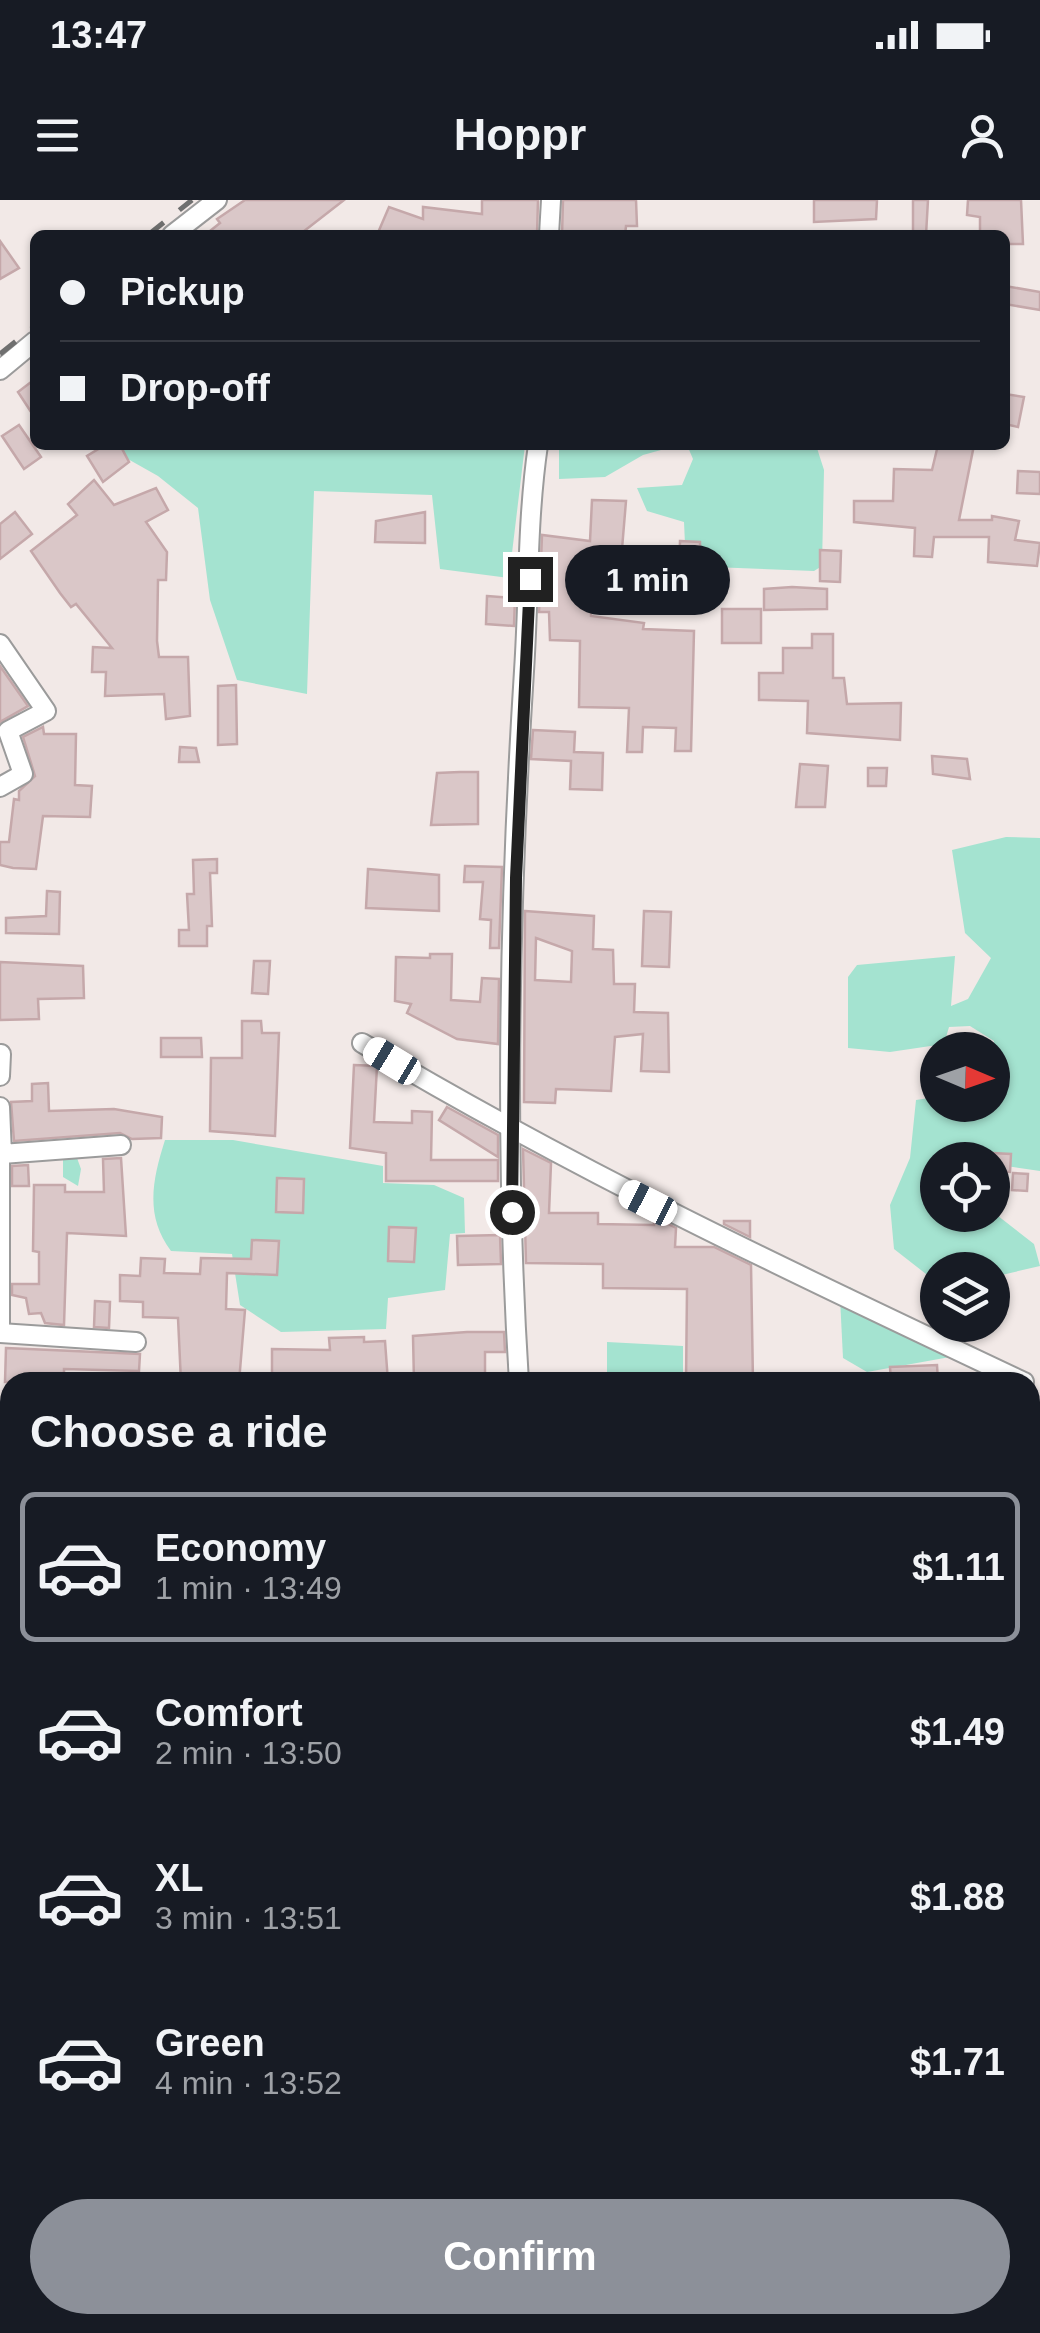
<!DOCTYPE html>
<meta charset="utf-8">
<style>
body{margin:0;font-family:Helvetica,sans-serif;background:#242831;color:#f1f3f6;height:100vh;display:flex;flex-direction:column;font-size:38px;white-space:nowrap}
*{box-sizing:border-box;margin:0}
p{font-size:32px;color:#9ea1a6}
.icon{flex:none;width:55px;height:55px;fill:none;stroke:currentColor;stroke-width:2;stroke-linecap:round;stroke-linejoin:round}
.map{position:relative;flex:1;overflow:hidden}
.panel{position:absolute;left:0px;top:1172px;width:1040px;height:962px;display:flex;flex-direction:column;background:#171b24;border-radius:30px 30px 0 0;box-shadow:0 2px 8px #0004}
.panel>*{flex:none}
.top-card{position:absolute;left:30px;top:30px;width:980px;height:220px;border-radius:15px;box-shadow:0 2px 8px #0004;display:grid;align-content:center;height:220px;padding:0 30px;background:#171b24}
.needle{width:65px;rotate:92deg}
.buttons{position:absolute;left:920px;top:832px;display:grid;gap:20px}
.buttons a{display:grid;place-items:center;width:90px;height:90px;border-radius:50%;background:#171b24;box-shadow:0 2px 8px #0004;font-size:50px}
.end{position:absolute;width:45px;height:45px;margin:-22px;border:12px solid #212121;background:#fff;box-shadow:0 0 0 5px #fff}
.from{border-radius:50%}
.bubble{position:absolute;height:70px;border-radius:35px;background:#171b24;box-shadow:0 2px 8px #0004;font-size:32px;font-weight:600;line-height:70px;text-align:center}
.car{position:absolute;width:30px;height:60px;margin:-30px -15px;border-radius:12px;box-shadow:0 0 8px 2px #0007;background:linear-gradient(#fff 24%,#345 0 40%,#fff 0 76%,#345 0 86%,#fff 0)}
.top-card b{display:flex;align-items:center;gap:35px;height:95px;font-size:38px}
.top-card b+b{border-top:2px solid #363941}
.top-card i{width:25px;height:25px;background:#f1f3f6}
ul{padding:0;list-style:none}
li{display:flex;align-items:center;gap:30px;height:150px;margin:0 20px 15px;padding:0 10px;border:5px solid transparent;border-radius:15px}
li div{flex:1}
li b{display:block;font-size:38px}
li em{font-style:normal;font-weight:600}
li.on{border-color:#8c9099}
li>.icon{width:90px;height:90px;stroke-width:1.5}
h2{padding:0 30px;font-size:45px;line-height:120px}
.cta{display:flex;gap:20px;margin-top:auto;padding:20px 30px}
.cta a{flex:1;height:115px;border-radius:60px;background:#8c9099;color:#fff;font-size:40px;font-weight:600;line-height:115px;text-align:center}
.status{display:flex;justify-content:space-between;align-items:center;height:70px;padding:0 50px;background:#171b24;direction:ltr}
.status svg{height:28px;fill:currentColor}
header{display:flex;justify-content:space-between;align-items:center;height:130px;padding:0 30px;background:#171b24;font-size:45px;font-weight:600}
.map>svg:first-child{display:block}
</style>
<div class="status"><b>13:47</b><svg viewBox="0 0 49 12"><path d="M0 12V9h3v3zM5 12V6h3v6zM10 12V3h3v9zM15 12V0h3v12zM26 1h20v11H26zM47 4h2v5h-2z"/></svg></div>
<header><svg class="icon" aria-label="menu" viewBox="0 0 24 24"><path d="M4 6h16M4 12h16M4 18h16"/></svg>Hoppr<svg class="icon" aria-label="person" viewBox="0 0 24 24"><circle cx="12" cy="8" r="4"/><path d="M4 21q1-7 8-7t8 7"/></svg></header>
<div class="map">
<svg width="1040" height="2133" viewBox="0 0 1040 2133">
<rect width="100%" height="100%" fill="#f2e9e7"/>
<g fill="#a4e3d0">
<polygon points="103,245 525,245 509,378 440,369 432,295 314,291 307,494 237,480 210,400 198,308 158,276"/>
<polygon points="559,245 679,245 643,255 605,277 559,279"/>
<polygon points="687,245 816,245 824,270 822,366 814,371 686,366 684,322 647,311 637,288 682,285 693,259"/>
<polygon points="1006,637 1040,638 1040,971 993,964 992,960 938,960 938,1015 993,1012 1034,1044 1040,1066 993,1077 992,1070 938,1070 935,1081 894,1049 890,1005 910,958 916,900 929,898 931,870 937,869 938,905 992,905 994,841 970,826 949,827 944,844 890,852 848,848 848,777 857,765 955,756 951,806 968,799 991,758 965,733 952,650"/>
<path d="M 165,940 L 233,940 L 383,966 L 383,983 L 434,985 L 464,998 L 465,1033 L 450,1034 L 445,1090 L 388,1098 L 386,1129 L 281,1132 L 240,1105 L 232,1054 L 171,1051 C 145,1016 152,981 165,940 Z"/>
<polygon points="63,955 77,958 81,969 78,986 63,977"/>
<polygon points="850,1087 950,1157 867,1172 843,1158 840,1098"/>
<polygon points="607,1142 683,1146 683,1182 607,1182"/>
<polygon points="10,1575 10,1630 0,1635 0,1585"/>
<polygon points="1040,1629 1040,1707 1030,1705 1030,1632"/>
<polygon points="0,1751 10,1751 7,1861 0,1861"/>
<polygon points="253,2125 316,2125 314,2132 272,2132"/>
</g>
<g fill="#dac7c8" stroke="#c5a8aa" stroke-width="2.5" fill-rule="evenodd">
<polygon points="245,0 344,0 299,35 205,35 220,23 217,19"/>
<polygon points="482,0 538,0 537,35 377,35 389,7 423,19 423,7 482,14"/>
<polygon points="563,0 636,0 637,26 626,26 625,35 562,35"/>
<polygon points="814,0 877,0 876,19 814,22"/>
<polygon points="913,0 928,0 926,35 913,35"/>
<polygon points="968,0 1021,0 1023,44 1005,44 1005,35 980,35 980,17 967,15"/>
<polygon points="0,41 19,68 0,79"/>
<polygon points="1005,86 1040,92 1040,110 1005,104"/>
<polygon points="35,179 35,218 18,192"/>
<polygon points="1005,194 1024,197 1018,227 1005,224"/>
<polygon points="19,225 41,257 24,269 2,236"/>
<polygon points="105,245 120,245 129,262 103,282 87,256"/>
<polygon points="938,245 974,245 959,320 992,320 992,316 1019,321 1015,340 1040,343 1037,366 988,362 989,337 934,337 932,357 914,356 915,328 854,322 854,301 893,301 894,269 932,270"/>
<polygon points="1018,271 1040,272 1040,294 1017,293"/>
<polygon points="94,280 114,305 156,288 168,310 146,322 167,352 166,380 158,380 157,441 159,457 188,457 190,516 166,519 164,494 105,496 106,472 92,472 93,447 112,448 76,404 71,407 60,393 31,351 77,315 68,304"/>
<polygon points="592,300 626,301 620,373 593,371 591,416 644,423 643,429 694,431 691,551 675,551 676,528 643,527 642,552 627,552 629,508 579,507 580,441 550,440 549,412 539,412 542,335 590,341"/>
<polygon points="15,312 32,334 0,359 0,324"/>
<polygon points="425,312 425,343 375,342 376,321"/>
<polygon points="680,341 700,342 700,361 724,362 724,387 709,389 709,378 679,378"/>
<polygon points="820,350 841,351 840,382 820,381"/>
<polygon points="792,387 827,389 827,409 764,410 764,389"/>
<polygon points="487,396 515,398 514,426 486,424"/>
<rect x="722" y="409" width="39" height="34"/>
<polygon points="812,434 833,434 833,478 844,478 847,504 901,503 900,540 807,533 808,501 759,500 759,473 783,473 783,448 812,448"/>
<polygon points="0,466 28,506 0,522"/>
<polygon points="236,485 237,544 218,545 218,486"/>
<polygon points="43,527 44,534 76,534 75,585 92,586 90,617 43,616 36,669 13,668 0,665 0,642 9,642 14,599 19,600 19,591 35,576 23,537"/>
<polygon points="533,530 575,532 574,552 603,553 602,590 570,589 571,561 531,559"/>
<polygon points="180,547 196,548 199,562 179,562"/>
<polygon points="932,556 967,559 970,579 933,574"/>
<polygon points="800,564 828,566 825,607 796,607"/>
<polygon points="868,568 887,568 886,586 868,586"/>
<polygon points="460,572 478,572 478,624 431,625 437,573"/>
<polygon points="217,659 217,673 210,673 212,726 207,726 207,746 179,746 179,730 189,730 187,694 194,694 193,660"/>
<polygon points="465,666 502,667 499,748 490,748 491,720 480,719 483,682 464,682"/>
<polygon points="368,669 439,675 439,711 366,708"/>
<polygon points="47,691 60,692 59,734 6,733 6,718 46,716"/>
<path d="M 525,711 L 594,716 L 593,749 L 613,750 L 614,784 L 635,784 L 634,812 L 668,813 L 669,872 L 641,871 L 643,834 L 615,837 L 611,891 L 556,889 L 555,903 L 524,902 ZM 536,738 L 572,751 L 571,782 L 535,780 Z"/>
<polygon points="644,711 671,712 669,767 642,766"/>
<polygon points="430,754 452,754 451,800 480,802 482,778 499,779 498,844 457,839 407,813 411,804 395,801 396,757 430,758"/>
<polygon points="254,761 270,761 268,794 252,793"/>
<polygon points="0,762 83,766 84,798 38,799 39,819 0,820"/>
<polygon points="242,821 261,821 262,833 279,833 275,936 210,931 211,858 242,858"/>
<polygon points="161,838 201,838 202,857 161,857"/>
<polygon points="354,865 377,866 374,922 412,923 412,911 432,912 431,960 498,960 498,981 386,981 386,953 350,948"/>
<polygon points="48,883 49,911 114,909 162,917 161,938 132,939 120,933 14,941 11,902 32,901 32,884"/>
<polygon points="447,907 498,935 498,957 439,920"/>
<polygon points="523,949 551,963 549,1013 598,1013 598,1024 654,1025 654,1017 676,1028 675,1047 714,1047 751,1065 753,1182 686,1182 687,1089 603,1088 603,1064 526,1063"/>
<polygon points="992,953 1011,954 1010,972 992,971"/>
<polygon points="121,958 126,1036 67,1033 64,1125 45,1123 41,1113 29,1114 26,1098 12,1095 12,1084 39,1084 39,1052 33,1051 34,985 65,985 65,992 104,992 103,959"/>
<polygon points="28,965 29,986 12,986 12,966"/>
<polygon points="1013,973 1028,974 1027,991 1012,990"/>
<polygon points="277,978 304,979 303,1013 276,1012"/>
<polygon points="724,1021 750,1021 750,1037 724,1024"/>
<polygon points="389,1027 416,1028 414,1062 388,1061"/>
<polygon points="500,1035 501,1064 458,1065 457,1036"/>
<polygon points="252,1040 279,1041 277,1075 227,1073 226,1109 245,1110 239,1182 181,1182 178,1118 143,1117 143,1102 120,1101 120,1075 140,1076 141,1058 165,1059 164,1073 200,1074 201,1058 251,1059"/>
<polygon points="95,1101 110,1102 109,1128 94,1127"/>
<polygon points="467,1132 504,1132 505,1152 485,1152 485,1182 414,1182 413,1136"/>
<polygon points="364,1137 364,1142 385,1141 388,1182 330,1182 330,1174 292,1174 293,1182 272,1182 272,1149 330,1150 329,1138"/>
<polygon points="6,1148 140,1154 139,1171 64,1169 64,1182 5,1182"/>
<polygon points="937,1165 938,1182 891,1182 890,1167"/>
</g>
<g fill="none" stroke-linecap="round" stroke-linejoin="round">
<g stroke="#9b9b9b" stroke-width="22">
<g id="minor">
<polyline points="172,35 217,0"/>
<polyline points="549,35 551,0"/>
<polyline points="0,170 35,141"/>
<polyline points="0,444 46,511 8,531 23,574 0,587"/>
<path d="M 362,843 C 578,972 797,1075 1024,1182"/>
<polyline points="0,876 1,854"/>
<polyline points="0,907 2,954 121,945"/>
<polyline points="0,954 0,1133"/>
<polyline points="0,1133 136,1142"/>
<path d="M 519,1182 C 504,947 509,707 524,471 C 529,396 527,319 538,245"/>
<polyline points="1030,1417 1040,1417"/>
<polyline points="0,1905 10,1905"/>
<polyline points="1030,2064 1040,2052"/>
<polyline points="1030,2093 1040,2093"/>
<polyline points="164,2133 166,2125"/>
<polyline points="975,2133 981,2125"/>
</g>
</g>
<use href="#minor" stroke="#fff" stroke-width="18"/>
<g stroke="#6f6f6f" stroke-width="5" stroke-dasharray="20 20" stroke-linecap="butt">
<polyline points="148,35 192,0"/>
<polyline points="0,154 35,126"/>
</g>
</g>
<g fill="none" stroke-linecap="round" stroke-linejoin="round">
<polyline stroke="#212121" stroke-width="12" points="512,1012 516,678 530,379"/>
</g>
</svg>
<div class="buttons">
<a><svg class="needle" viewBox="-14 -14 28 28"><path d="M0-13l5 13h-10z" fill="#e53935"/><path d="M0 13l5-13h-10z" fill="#9ea1a6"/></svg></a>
<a><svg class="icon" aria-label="locate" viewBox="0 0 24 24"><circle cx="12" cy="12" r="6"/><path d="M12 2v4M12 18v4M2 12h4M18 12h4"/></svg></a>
<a><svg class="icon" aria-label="layers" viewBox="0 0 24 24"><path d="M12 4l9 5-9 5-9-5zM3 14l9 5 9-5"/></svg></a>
</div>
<i class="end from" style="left:512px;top:1012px"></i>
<i class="end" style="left:530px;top:379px"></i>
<div class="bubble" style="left:565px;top:345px;width:165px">1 min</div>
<i class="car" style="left:392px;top:861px;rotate:301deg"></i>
<i class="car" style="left:648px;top:1003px;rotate:297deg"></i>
<div class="top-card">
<b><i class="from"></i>Pickup</b>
<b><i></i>Drop-off</b>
</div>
<section class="panel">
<h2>Choose a ride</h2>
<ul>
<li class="on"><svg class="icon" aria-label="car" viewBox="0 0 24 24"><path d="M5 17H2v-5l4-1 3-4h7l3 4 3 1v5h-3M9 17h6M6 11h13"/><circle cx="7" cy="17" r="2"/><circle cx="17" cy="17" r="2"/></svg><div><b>Economy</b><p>1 min · 13:49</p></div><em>$1.11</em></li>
<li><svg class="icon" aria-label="car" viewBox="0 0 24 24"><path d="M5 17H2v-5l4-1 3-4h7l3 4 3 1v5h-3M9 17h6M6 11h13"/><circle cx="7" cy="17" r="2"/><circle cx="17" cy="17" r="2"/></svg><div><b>Comfort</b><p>2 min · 13:50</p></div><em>$1.49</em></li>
<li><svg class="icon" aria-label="car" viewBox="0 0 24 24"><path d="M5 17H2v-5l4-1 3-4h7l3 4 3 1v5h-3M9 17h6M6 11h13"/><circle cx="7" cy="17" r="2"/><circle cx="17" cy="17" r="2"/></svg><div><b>XL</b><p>3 min · 13:51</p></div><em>$1.88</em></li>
<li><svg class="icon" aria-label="car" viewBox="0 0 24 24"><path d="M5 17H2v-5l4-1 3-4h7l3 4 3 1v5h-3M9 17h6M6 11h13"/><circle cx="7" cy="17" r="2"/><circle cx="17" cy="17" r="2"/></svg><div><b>Green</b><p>4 min · 13:52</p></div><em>$1.71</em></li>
</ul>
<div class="cta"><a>Confirm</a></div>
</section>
</div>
